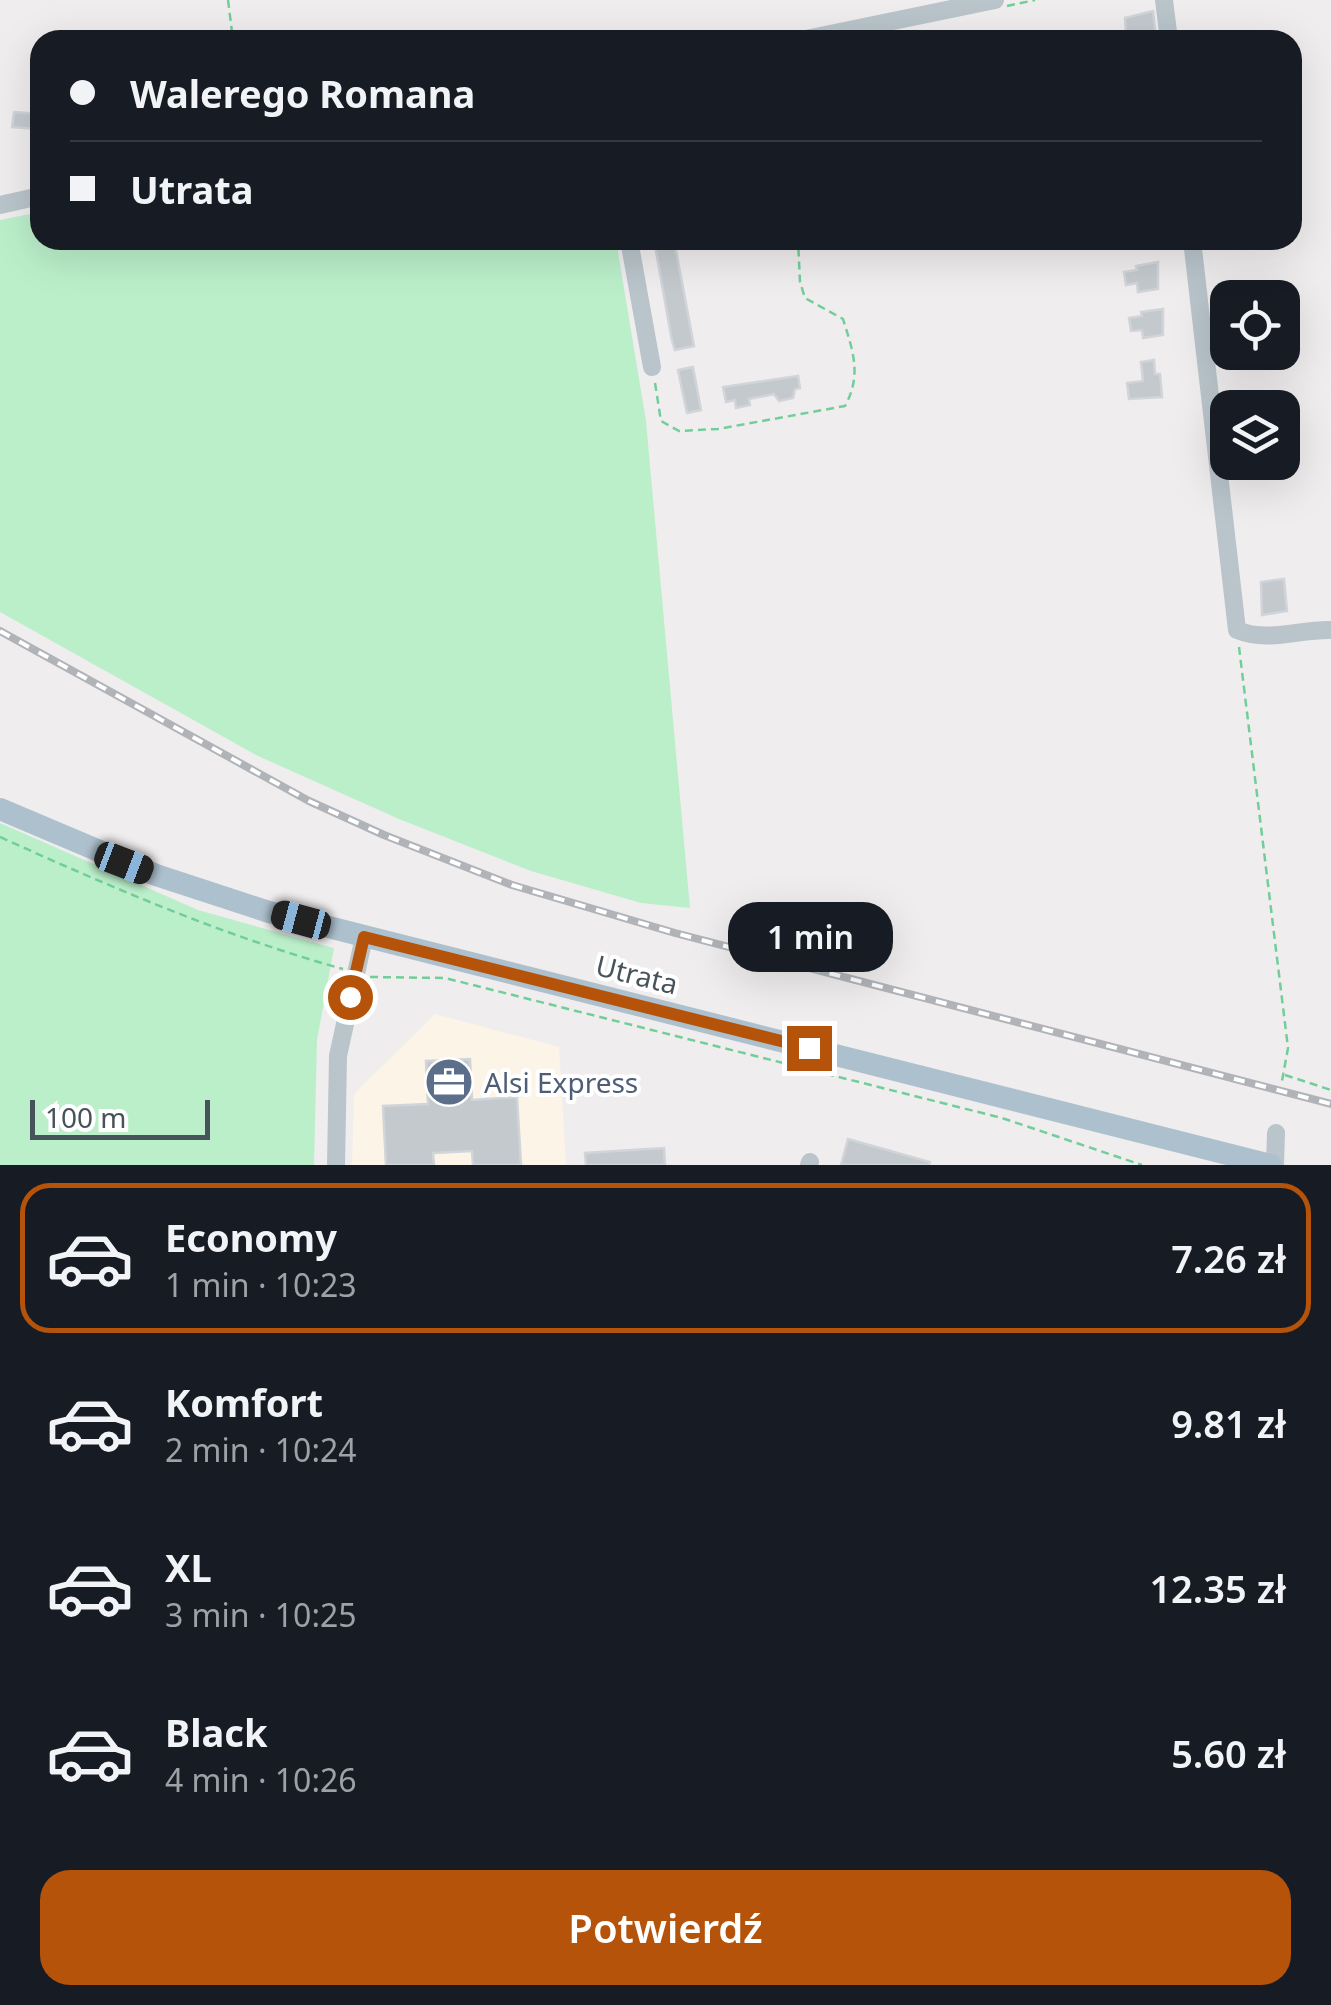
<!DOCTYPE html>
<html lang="pl">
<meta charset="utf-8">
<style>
body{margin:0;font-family:"Noto Sans",sans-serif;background:#242831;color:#f1f3f6;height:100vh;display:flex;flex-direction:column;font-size:38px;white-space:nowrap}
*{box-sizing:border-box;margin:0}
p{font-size:32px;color:#9ea1a6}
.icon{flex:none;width:55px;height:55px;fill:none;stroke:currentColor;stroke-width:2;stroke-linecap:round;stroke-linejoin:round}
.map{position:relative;height:1165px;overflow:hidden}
.details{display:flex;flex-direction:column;background:#171b24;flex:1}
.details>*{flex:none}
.hud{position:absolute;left:30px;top:30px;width:1272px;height:220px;border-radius:30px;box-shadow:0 10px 40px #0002;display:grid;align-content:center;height:220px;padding:0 40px;background:#171b24}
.buttons{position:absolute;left:1210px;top:280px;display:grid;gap:20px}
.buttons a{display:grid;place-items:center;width:90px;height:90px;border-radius:20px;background:#171b24;box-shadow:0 10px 40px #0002;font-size:50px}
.scale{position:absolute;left:30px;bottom:25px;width:180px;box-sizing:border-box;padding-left:10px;border:5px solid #46535b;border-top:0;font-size:28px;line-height:35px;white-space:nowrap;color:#46535b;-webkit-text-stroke:8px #fff;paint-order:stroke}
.end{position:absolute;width:45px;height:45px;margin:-22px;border:12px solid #b45309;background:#fff;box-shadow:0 0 0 5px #fff}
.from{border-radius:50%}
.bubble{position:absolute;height:70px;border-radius:30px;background:#171b24;box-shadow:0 10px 40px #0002;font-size:32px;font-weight:600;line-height:70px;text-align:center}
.car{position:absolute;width:30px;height:60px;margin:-30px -15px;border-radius:12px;box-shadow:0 0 8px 2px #0007;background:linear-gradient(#222 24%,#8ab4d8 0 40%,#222 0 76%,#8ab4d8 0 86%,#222 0)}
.hud b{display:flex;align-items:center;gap:35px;height:95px;font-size:38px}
.hud b+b{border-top:2px solid #363941}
.hud i{width:25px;height:25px;background:#f1f3f6}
ul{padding:18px 0 0;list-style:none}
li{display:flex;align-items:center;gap:30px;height:150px;margin:0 20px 15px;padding:0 20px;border:5px solid transparent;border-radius:30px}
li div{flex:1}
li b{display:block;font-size:38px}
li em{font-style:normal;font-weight:600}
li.selected{border-color:#b45309}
li>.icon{width:90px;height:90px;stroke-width:1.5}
.button{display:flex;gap:20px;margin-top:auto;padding:20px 40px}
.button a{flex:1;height:115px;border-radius:30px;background:#b45309;color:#fff;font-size:40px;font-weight:600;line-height:115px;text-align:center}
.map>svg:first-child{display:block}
</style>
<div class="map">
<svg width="1331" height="1165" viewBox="0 0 1331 1165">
<rect width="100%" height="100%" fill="#f0edee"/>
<polygon fill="#fcf4e6" points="435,1014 559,1047 566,1165 352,1165 354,1094"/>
<g fill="#bbefca">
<polygon points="40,212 40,240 616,240 646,421 690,908 641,903 531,871 399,819 258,756 0,612 0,220"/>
<polygon points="0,823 198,910 334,948 317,1040 314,1165 0,1165"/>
</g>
<g fill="#c4c9ce" stroke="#d1d4d9" stroke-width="2.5">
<polygon points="1153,11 1156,40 1126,36 1125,18"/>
<polygon points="14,112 40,114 38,129 12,127"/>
<polygon points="654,240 674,240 694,346 675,350 672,341"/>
<polygon points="1158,262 1158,289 1138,292 1137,283 1126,285 1124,272 1137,270 1136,266"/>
<polygon points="1163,309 1163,335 1143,338 1142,330 1131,331 1129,318 1142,316 1141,312"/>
<polygon points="1154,360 1155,374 1160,374 1162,397 1129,399 1127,383 1143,381 1141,362"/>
<polygon points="693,367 701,410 687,413 678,370"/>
<polygon points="798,376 800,388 795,389 793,398 779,401 774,394 749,399 750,405 736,408 735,400 726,402 723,387"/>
<polygon points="1284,579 1287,611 1262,615 1261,582"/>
<polygon points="470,1059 472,1100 517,1097 521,1165 473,1165 472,1151 433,1153 434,1165 386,1165 383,1106 428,1104 426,1061"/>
<polygon points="848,1139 930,1162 929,1165 841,1165"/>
<polygon points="664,1148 665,1165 586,1165 585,1153"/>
</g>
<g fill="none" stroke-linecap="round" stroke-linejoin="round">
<g stroke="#72ce99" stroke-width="2.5" stroke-dasharray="8 5" stroke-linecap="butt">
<polyline points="228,0 233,40"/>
<polyline points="1007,6 1035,0"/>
<polyline points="766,40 789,35"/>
<path d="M 655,383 L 661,421 L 679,431 L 718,429 L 845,406 C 862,375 853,351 843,319 L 805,298 L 800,282 L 798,240"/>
<polyline points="1239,647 1288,1048 1282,1081"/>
<path d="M 0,837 C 113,888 224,936 343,969"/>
<polyline points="370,977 445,978 1002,1118 1142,1165"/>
<polyline points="1285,1075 1331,1090"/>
</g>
<g stroke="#b9c4cb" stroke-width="18">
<polyline points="1164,0 1169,40"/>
<polyline points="801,40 995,0"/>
<polyline points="0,205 40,196"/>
<polyline points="629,240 652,367"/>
<path d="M 1192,240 L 1237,630 C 1269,643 1298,629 1331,630"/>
<polyline points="336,1165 338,1056 364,937"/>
<polyline points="809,1165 810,1162"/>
<polyline points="1275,1165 1276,1133"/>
</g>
<polyline stroke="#adc0cd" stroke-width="22" points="0,809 156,875 269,912 1271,1165"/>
<g stroke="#b0b4b8" stroke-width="8">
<polyline id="rail" points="0,631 309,801 384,835 512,885 675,933 1331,1104"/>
</g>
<use href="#rail" stroke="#fff" stroke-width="4" stroke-dasharray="11" stroke-linecap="butt"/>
</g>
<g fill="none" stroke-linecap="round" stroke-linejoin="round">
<polyline stroke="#b45309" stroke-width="12" points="350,997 364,937 809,1048"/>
</g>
<defs>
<g id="office-disc" transform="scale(2.5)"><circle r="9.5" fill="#5c6f8a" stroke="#fff"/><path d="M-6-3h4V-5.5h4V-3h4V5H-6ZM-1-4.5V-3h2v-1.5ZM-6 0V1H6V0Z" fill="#fff"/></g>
</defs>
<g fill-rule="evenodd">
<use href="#office-disc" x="449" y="1082"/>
</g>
<g text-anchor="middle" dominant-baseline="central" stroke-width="8" stroke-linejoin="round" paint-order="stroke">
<g font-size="28" fill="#46535b" stroke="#fff">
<text transform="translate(637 974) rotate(14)">Utrata</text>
</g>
<g font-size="28" fill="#4e5e75" stroke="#fff" text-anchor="start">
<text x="484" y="1082">Alsi Express</text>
</g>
</g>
</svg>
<div class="buttons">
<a><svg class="icon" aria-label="locate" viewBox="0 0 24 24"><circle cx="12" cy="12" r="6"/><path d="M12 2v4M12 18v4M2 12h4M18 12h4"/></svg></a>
<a><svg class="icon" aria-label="layers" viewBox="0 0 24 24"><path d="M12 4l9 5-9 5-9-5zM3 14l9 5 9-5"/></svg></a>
</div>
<div class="scale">100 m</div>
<i class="end from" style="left:350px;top:997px"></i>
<i class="end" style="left:809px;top:1048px"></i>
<div class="bubble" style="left:728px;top:902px;width:165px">1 min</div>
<i class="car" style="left:124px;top:863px;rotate:111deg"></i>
<i class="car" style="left:301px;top:920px;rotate:285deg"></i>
<div class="hud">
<b><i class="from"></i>Walerego Romana</b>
<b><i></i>Utrata</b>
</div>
</div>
<section class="details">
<ul>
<li class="selected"><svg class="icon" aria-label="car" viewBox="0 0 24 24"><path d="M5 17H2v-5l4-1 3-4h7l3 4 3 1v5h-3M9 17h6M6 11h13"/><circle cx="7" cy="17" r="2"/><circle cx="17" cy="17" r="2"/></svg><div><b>Economy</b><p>1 min · 10:23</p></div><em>7.26 zł</em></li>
<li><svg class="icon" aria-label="car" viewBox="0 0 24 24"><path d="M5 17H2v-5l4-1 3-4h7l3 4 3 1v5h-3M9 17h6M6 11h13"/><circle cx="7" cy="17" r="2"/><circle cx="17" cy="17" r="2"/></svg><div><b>Komfort</b><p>2 min · 10:24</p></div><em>9.81 zł</em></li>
<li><svg class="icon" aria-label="car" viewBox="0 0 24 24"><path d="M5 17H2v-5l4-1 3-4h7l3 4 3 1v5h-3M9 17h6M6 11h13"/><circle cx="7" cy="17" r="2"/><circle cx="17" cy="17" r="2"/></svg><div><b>XL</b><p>3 min · 10:25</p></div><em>12.35 zł</em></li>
<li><svg class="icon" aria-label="car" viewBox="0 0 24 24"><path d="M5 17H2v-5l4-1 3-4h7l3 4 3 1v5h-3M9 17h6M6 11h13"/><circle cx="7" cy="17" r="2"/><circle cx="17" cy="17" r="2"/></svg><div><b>Black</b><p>4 min · 10:26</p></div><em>5.60 zł</em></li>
</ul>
<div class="button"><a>Potwierdź</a></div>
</section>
